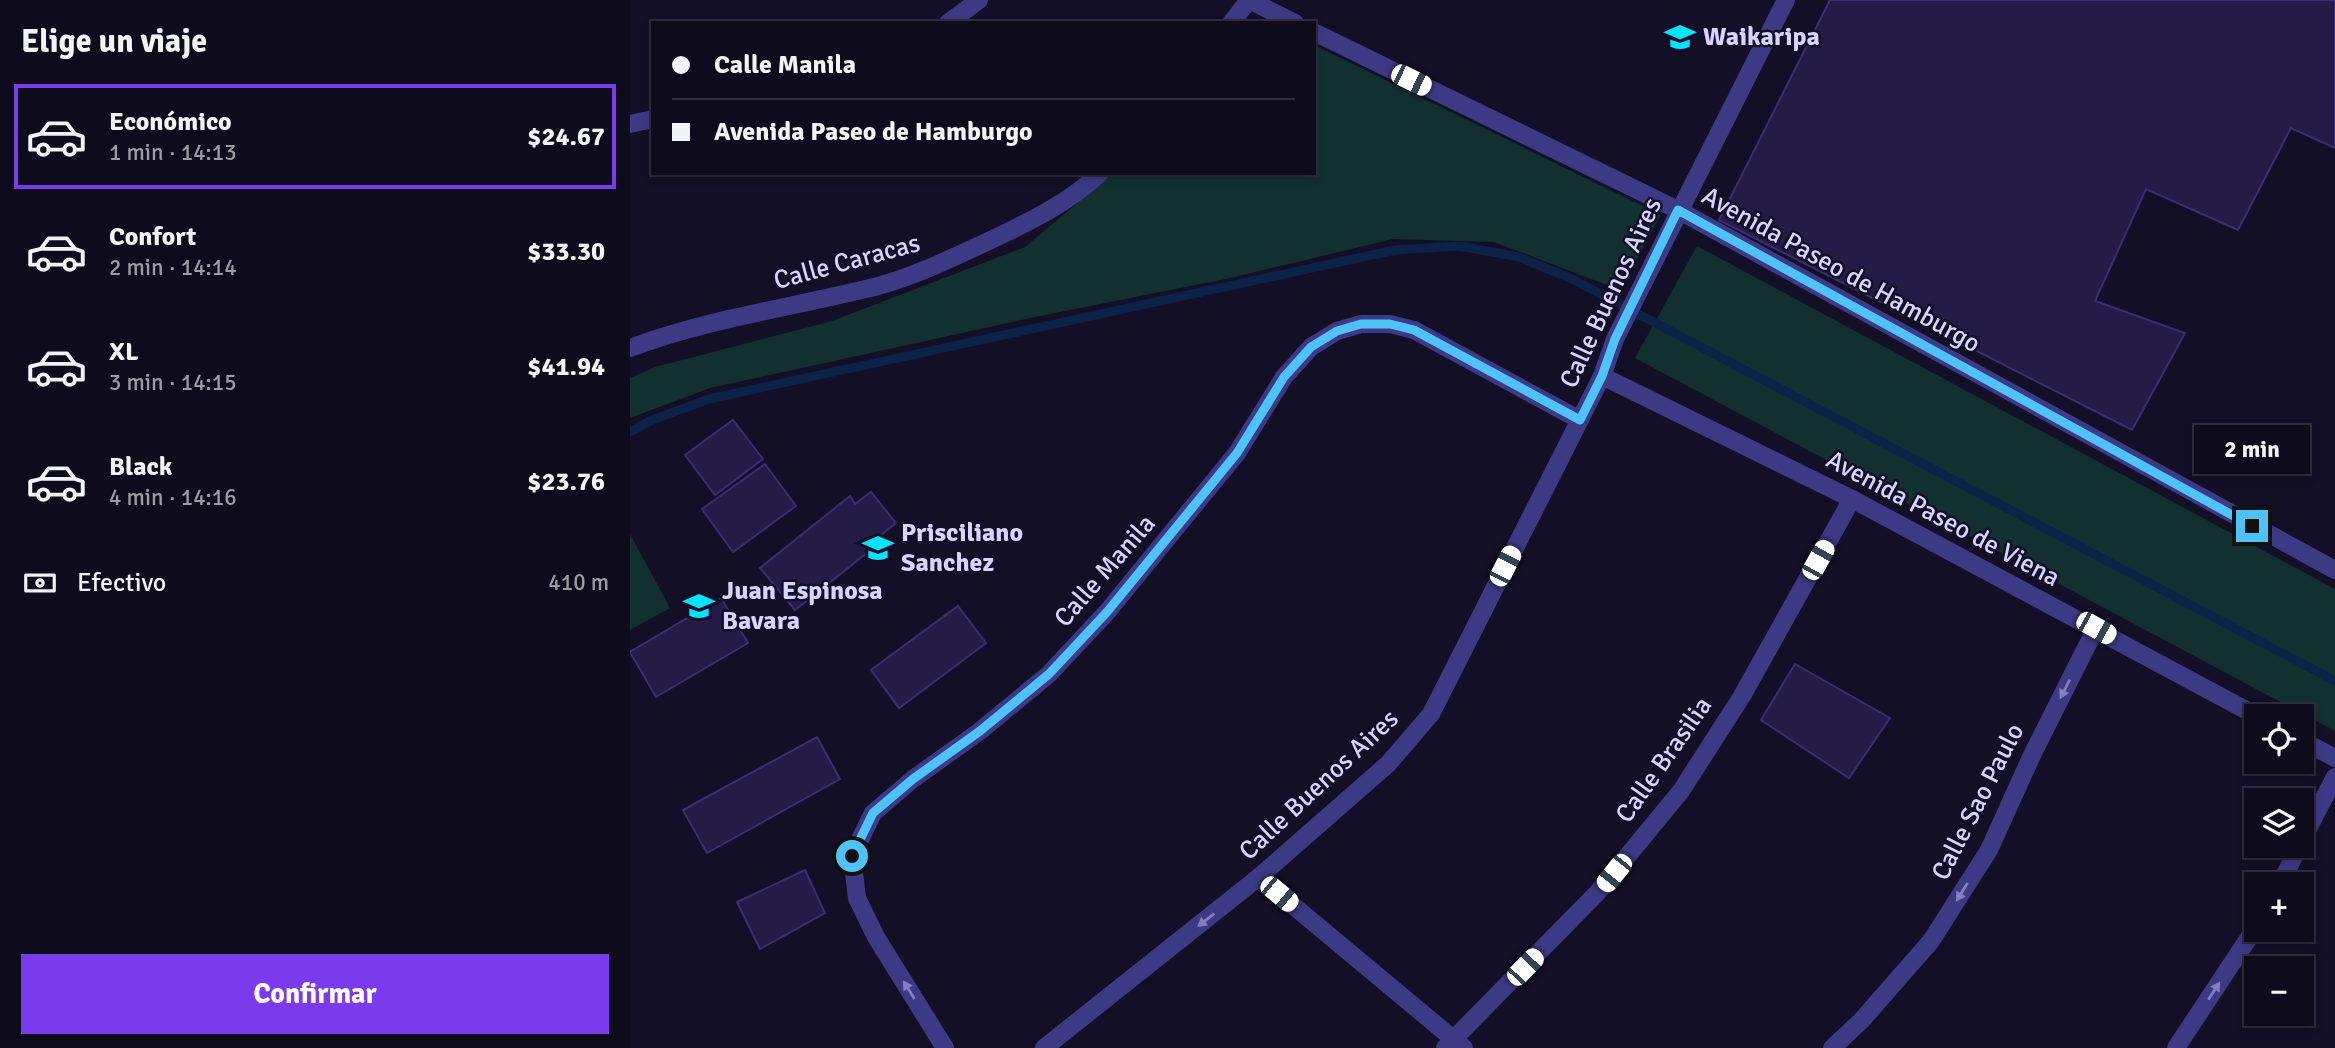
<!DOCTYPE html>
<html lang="es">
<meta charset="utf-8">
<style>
body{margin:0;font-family:Signika,sans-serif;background:#1c1929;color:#f1f3f6;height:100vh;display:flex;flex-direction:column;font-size:26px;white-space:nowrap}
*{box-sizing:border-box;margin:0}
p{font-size:23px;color:#9b9ba3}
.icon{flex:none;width:38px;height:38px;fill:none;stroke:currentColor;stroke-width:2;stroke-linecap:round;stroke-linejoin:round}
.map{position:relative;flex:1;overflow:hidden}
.details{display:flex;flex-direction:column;background:#0e0b1c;width:630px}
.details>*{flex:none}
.banner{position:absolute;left:21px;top:21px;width:665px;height:154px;border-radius:0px;box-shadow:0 4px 10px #0003,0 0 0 2px #2e2b3b;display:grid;align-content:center;height:154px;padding:0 21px;background:#0e0b1c}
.fabs{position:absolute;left:1614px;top:704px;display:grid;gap:14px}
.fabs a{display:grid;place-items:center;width:70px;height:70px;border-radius:0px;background:#0e0b1c;box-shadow:0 4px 10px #0003,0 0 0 2px #2e2b3b;font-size:35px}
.end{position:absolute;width:32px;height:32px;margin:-16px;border:9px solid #4fc3f7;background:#111;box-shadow:0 0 0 4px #111}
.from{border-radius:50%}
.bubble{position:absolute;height:49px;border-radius:0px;background:#0e0b1c;box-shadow:0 4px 10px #0003,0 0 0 2px #2e2b3b;font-size:23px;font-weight:700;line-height:49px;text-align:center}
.car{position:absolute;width:21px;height:42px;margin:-21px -10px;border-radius:9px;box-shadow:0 0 5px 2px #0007;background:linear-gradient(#fff 24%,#345 0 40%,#fff 0 76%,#345 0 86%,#fff 0)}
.banner b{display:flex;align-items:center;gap:24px;height:66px;font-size:26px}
.banner b+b{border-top:2px solid #2e2b3b}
.banner i{width:18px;height:18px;background:#f1f3f6}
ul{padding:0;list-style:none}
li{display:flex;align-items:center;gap:21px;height:105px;margin:0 14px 10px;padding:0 7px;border:4px solid transparent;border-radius:0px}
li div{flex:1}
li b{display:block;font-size:26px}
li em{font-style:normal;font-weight:700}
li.active{border-color:#7c3aed}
li>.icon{width:63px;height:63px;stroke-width:1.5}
h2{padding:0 21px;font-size:32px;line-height:84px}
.pay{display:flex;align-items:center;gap:18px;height:77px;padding:0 21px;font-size:26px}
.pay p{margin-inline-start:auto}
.button{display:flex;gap:14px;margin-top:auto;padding:14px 21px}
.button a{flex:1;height:80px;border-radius:0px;background:#7c3aed;color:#fff;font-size:28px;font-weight:700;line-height:80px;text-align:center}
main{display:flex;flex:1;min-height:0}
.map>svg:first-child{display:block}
</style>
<main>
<section class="details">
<h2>Elige un viaje</h2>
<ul>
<li class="active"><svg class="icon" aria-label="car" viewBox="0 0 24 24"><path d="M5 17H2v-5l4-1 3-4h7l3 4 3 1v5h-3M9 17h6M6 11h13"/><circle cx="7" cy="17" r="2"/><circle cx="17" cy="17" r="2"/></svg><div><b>Económico</b><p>1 min · 14:13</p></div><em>$24.67</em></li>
<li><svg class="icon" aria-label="car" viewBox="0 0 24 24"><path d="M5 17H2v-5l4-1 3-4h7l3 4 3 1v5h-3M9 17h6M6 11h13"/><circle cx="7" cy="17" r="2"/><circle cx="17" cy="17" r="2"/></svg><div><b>Confort</b><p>2 min · 14:14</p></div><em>$33.30</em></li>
<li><svg class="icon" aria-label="car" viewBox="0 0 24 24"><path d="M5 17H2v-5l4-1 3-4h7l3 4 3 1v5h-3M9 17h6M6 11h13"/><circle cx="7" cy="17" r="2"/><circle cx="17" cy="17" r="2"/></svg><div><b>XL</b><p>3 min · 14:15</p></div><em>$41.94</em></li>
<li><svg class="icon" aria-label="car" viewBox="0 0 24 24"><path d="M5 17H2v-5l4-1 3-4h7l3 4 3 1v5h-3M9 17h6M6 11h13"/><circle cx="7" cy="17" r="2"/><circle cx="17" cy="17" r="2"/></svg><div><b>Black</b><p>4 min · 14:16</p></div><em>$23.76</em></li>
</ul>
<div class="pay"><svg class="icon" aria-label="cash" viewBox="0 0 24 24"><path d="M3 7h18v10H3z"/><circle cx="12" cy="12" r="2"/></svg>Efectivo<p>410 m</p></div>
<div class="button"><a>Confirmar</a></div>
</section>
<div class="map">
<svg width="1705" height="1048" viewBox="0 0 1705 1048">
<rect width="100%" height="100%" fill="#130f26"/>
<g fill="#12302f">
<polygon points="684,45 1031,215 990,290 864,242 763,239 596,279 405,317 80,388 0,418 0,378 25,367 202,321 395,247 483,173 684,173"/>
<polygon points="1067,246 1705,589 1705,731 1005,358"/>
<polygon points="0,534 40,608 0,630"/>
</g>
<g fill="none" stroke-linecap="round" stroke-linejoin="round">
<polyline stroke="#0c2248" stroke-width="9" points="0,432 22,420 79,399 765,250 829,246 889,257 942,279 1705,681"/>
</g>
<g fill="#241b47" stroke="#3b2d73" stroke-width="2">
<polygon points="1200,0 1705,0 1705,148 1661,128 1608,230 1516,189 1465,301 1555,333 1502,430 1089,220"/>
<polygon points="103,420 133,459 85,495 55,455"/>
<polygon points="135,464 166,506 103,552 72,509"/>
<polygon points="241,492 266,523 250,536 253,540 165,610 130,568 220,496 225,504"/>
<polygon points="91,598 118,643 26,697 0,652"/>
<polygon points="328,606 356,643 269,708 241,670"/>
<polygon points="1165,664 1260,718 1219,778 1131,720"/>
<polygon points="187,737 210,779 77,853 53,810"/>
<polygon points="175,870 195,913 130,949 107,902"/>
</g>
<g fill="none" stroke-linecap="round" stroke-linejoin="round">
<g stroke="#3d3a85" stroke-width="18">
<polyline points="318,23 349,0"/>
<polyline points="601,23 619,0"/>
<polyline points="0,124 23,119"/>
<path d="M 0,348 C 80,318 165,307 248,286 C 288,275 324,257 361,240 C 399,222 440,202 470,173"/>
<polyline points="1671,842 1705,777"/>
<polyline points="1650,884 1670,845"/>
<polyline points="315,1048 246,937 227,898 222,856 243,813 283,779 350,731 419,674 477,612 607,453 654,377 681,347 707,331 731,324 760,324 784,330 950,420"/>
<polyline points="414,1048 629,877 758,764 801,714 972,376 985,339 1156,0"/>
<polyline points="815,1048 967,893 1051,791 1112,696 1222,499"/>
<polyline points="1202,1048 1231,1021 1301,941 1359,850 1403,753 1466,628"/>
<polyline points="1546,1048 1626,927"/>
</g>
<g stroke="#3d3a85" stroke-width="18">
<polyline points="619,0 665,23"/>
<polyline points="684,32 1048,210 1705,570"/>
<polyline points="972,376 1222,499 1627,716"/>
<polyline points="1671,740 1705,758"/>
<polyline points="629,877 834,1048"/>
</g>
</g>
<defs><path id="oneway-solid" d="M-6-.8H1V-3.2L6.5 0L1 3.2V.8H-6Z" transform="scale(1.75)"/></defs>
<g fill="#837fbc">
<use href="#oneway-solid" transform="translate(1435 689) rotate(117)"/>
<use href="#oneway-solid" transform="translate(1332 892) rotate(122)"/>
<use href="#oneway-solid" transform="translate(576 920) rotate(142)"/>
<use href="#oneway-solid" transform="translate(279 990) rotate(-122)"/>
<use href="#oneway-solid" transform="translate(1584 991) rotate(-57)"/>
</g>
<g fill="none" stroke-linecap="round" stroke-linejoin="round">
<polyline stroke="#4fc3f7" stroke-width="9" points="222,856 243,813 283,779 350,731 419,674 477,612 607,453 654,377 681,347 707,331 731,324 760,324 784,330 950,420 972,376 985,339 1048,210 1622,526"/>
</g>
<defs>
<g id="school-bare" transform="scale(2.415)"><path d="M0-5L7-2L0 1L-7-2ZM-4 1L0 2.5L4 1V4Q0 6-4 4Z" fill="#00e5ff" stroke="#130f26" stroke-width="2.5" paint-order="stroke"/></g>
</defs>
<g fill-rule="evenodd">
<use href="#school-bare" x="1050" y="37"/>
<use href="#school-bare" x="248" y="548"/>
<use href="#school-bare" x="69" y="606"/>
</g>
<g text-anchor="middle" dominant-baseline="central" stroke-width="5" stroke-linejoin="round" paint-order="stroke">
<g font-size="26" font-weight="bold" fill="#d9d4ff" stroke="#130f26" text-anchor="start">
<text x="1073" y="37">Waikaripa</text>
<text x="271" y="533">Prisciliano<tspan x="271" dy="30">Sanchez</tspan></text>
<text x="92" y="591">Juan Espinosa<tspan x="92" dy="30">Bavara</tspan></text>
</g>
<g font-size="26" fill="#d9d4ff" stroke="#130f26">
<text transform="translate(217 262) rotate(-15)">Calle Caracas</text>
<text transform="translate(1211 270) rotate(29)">Avenida Paseo de Hamburgo</text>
<text transform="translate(981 293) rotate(-65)">Calle Buenos Aires</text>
<text transform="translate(1313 519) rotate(28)">Avenida Paseo de Viena</text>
<text transform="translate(475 571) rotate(-49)">Calle Manila</text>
<text transform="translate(1034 760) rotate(-55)">Calle Brasilia</text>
<text transform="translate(689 785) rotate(-43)">Calle Buenos Aires</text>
<text transform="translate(1348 802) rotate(-63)">Calle Sao Paulo</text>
</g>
</g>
</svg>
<div class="fabs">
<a><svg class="icon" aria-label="locate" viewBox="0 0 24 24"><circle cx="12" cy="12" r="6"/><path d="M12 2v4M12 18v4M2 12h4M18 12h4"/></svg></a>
<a><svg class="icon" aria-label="layers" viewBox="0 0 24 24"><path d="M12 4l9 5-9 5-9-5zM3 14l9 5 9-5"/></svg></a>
<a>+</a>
<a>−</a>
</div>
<i class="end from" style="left:222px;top:856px"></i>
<i class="end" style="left:1622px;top:526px"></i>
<div class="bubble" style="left:1564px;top:425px;width:116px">2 min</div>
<i class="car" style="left:781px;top:80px;rotate:116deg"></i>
<i class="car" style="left:1188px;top:560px;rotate:29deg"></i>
<i class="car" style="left:875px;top:566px;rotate:27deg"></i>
<i class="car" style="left:1466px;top:628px;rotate:119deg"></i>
<i class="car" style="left:984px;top:873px;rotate:219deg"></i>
<i class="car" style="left:649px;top:894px;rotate:130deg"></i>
<i class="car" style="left:895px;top:967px;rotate:44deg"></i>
<div class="banner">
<b><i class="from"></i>Calle Manila</b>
<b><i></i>Avenida Paseo de Hamburgo</b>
</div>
</div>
</main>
